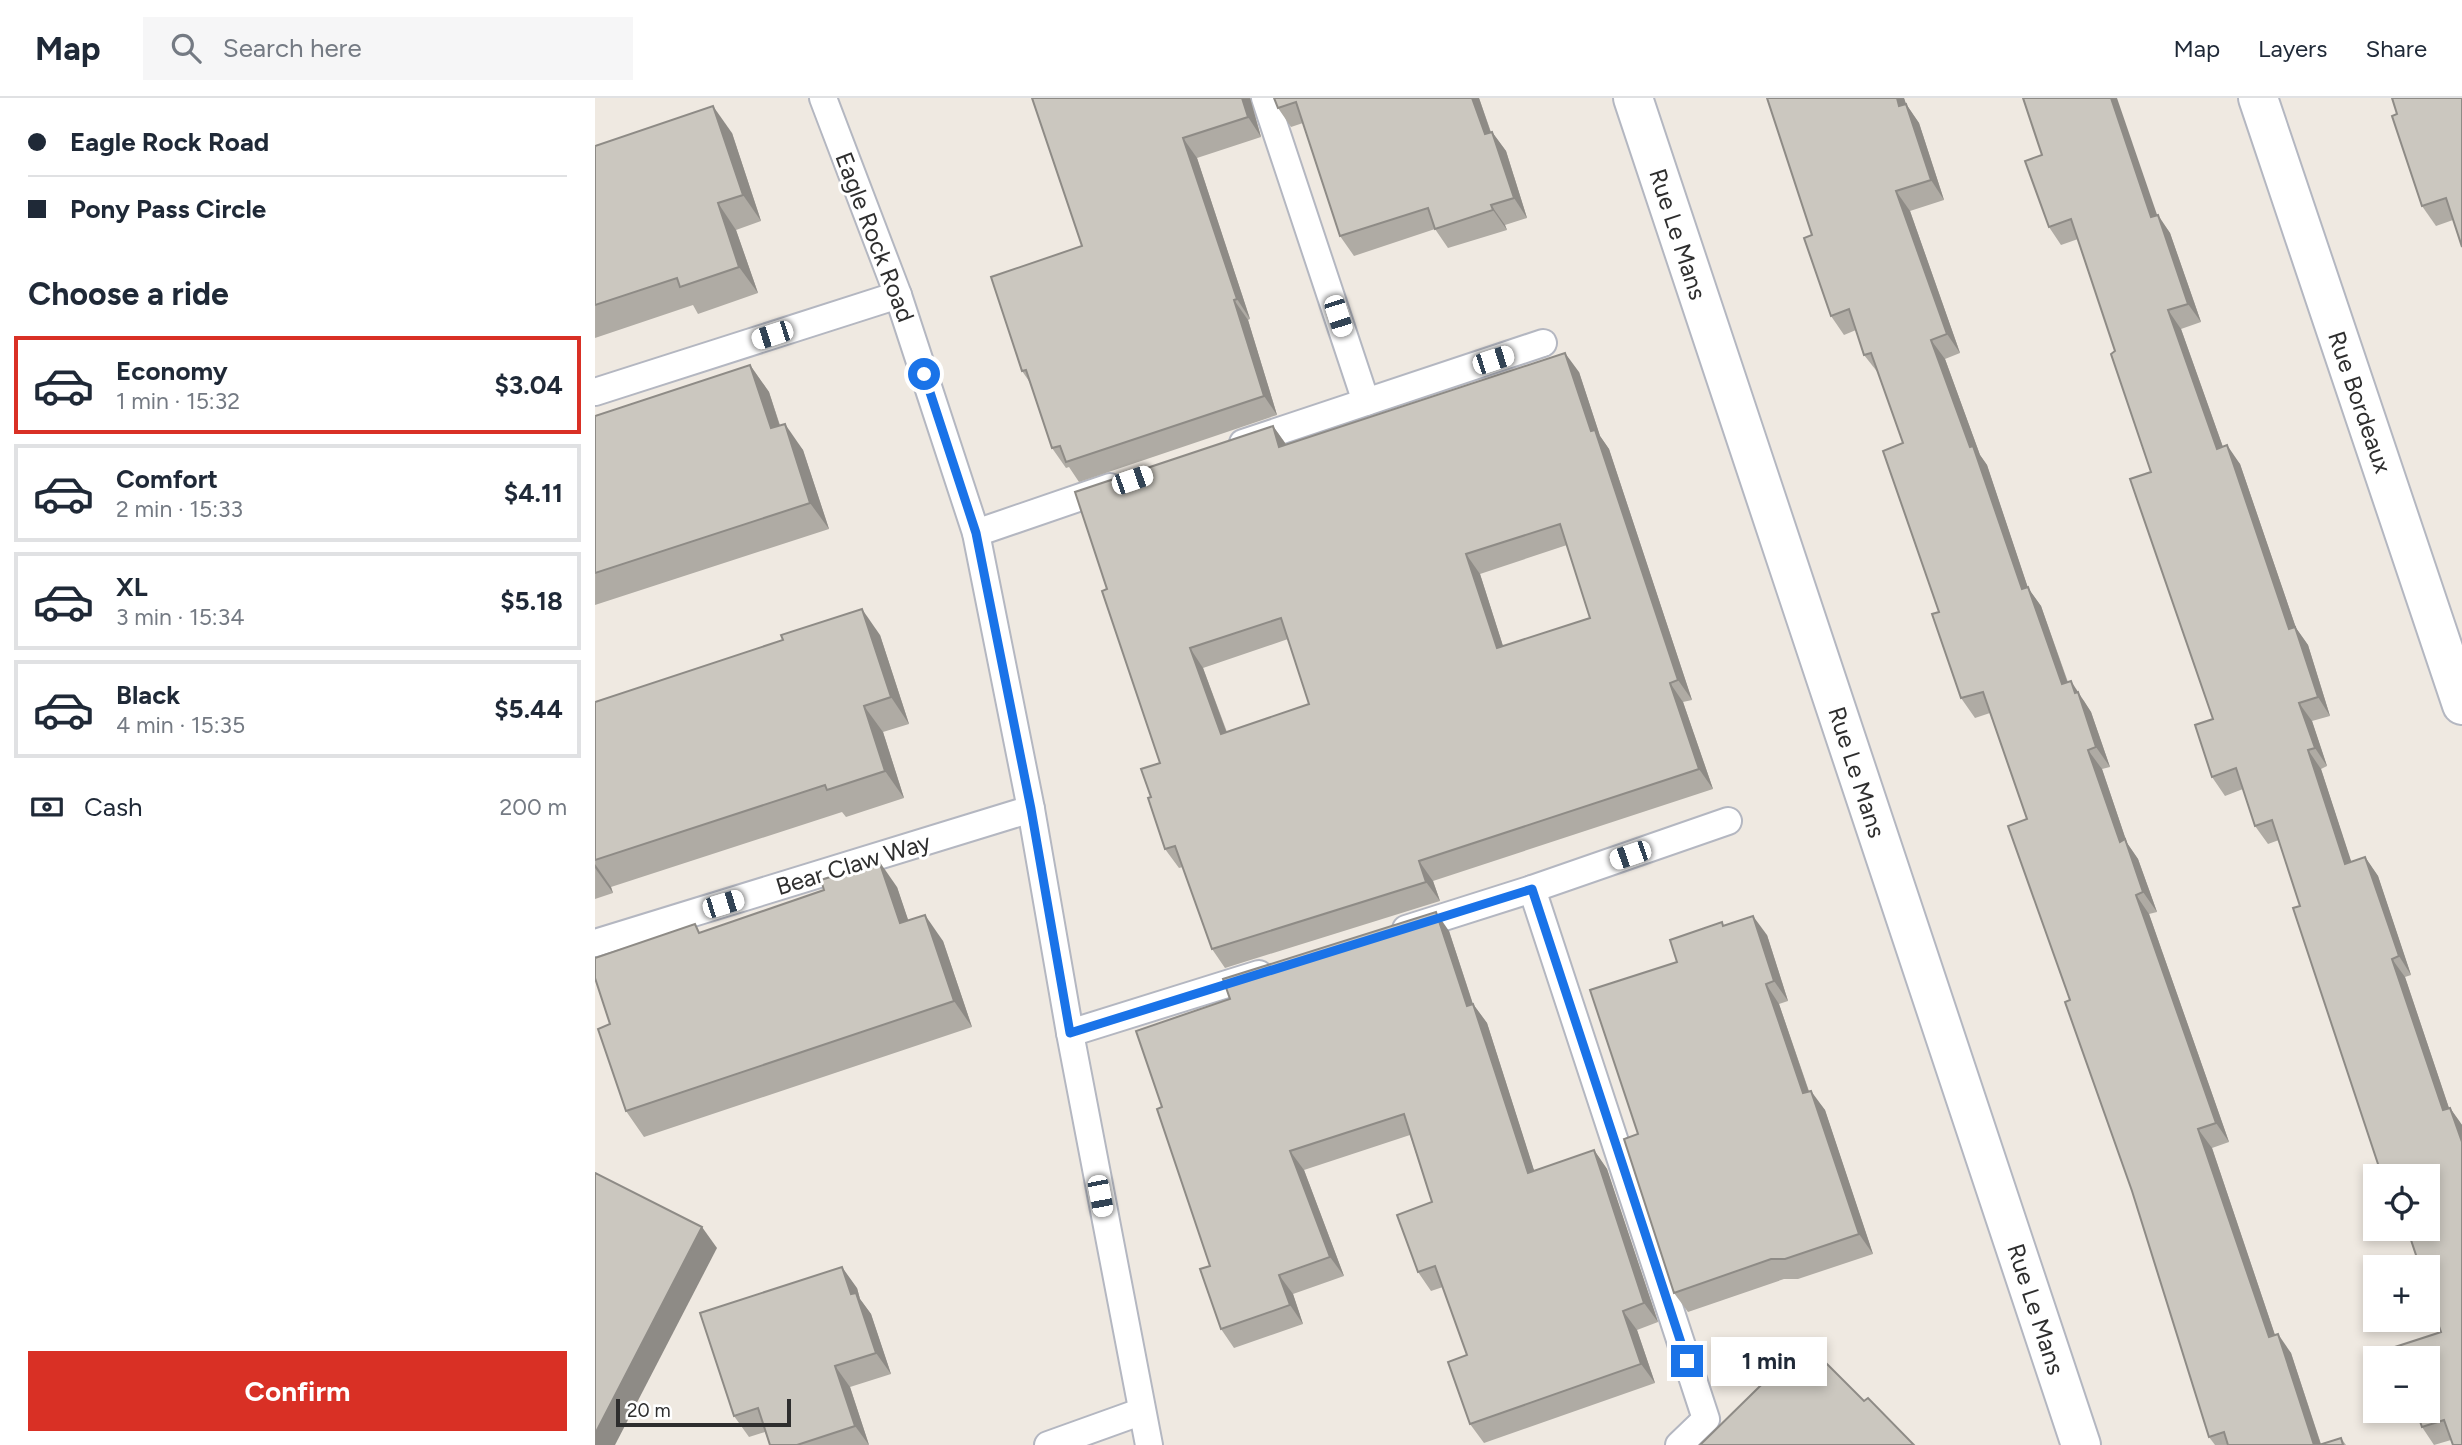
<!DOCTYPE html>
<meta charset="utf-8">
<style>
body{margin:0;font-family:Figtree,sans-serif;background:#f6f6f7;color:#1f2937;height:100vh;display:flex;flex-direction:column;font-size:26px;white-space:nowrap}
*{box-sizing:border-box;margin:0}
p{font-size:23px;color:#747a83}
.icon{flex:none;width:38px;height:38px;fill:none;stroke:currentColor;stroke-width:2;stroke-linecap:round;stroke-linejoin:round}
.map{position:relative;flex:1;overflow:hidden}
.panel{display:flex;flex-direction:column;background:#fff;width:595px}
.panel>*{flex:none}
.top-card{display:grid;align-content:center;height:154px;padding:0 28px;background:#fff}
.fabs{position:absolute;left:1768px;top:1066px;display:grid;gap:14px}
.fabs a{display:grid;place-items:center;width:77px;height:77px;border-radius:0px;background:#fff;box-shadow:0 4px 10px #0003;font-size:35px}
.scale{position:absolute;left:21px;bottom:18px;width:175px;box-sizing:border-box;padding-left:7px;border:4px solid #2e2e2e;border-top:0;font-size:19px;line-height:24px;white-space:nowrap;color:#2e2e2e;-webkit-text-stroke:5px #fff;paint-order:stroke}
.end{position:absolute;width:32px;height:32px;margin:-16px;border:9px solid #1a73e8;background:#fff;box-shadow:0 0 0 4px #fff}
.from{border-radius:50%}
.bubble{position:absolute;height:49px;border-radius:0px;background:#fff;box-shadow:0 4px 10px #0003;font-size:23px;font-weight:700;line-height:49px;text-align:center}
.car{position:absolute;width:21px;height:42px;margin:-21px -10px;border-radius:9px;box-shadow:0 0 5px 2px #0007;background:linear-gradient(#fff 24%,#345 0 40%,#fff 0 76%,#345 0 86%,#fff 0)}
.top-card b{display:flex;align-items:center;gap:24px;height:66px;font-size:26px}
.top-card b+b{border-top:2px solid #e0e1e3}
.top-card i{width:18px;height:18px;background:#1f2937}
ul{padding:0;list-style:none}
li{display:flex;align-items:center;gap:21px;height:98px;margin:0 14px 10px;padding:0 14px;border:4px solid #e0e1e3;border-radius:0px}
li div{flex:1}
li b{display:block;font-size:26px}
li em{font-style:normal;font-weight:700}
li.selected{border-color:#d93025}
li>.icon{width:63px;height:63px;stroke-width:1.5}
h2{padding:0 28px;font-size:32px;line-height:84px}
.pay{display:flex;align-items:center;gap:18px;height:77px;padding:0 28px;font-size:26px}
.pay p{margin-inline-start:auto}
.action{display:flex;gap:14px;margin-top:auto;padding:14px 28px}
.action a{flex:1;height:80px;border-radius:0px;background:#d93025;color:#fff;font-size:28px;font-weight:700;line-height:80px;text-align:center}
header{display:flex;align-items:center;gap:42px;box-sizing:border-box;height:98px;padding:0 35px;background:#fff;border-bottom:2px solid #e0e1e3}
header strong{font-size:33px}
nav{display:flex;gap:38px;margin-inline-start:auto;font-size:24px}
.search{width:490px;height:63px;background:#f6f6f7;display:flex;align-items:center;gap:18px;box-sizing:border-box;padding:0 24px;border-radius:0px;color:#747a83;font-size:26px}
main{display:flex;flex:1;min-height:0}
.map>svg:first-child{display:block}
</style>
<header>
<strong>Map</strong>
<div class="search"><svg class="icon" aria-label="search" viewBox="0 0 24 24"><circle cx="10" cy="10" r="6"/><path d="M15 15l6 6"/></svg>Search here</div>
<nav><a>Map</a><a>Layers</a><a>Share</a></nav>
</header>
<main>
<section class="panel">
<div class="top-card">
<b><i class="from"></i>Eagle Rock Road</b>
<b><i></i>Pony Pass Circle</b>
</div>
<h2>Choose a ride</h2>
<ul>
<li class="selected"><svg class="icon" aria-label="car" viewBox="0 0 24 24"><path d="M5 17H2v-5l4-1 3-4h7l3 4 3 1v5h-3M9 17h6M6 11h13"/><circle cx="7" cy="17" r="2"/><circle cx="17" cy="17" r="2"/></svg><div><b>Economy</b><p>1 min · 15:32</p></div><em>$3.04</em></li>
<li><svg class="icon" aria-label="car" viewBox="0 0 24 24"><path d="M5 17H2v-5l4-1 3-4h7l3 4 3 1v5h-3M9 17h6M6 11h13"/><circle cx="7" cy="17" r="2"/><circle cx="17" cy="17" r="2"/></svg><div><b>Comfort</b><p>2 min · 15:33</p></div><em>$4.11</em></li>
<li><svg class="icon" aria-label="car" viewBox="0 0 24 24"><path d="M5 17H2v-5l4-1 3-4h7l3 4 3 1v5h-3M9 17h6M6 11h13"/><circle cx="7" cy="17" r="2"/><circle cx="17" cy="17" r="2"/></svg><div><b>XL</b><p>3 min · 15:34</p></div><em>$5.18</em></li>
<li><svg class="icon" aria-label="car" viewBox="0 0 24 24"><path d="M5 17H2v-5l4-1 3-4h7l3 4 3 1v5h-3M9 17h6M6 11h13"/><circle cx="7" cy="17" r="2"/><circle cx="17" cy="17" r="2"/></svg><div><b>Black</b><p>4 min · 15:35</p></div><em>$5.44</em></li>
</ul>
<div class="pay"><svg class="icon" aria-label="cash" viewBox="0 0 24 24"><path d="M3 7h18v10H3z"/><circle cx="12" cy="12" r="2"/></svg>Cash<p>200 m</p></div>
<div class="action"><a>Confirm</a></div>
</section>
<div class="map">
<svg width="1867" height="1347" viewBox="0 0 1867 1347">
<rect width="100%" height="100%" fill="#efe9e1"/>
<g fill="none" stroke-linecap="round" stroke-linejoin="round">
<g stroke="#b4b7c1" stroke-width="30">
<g id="lane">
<polyline points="228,0 303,197 381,435 436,711 475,935 554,1347"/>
<polyline points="670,0 771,304"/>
<polyline points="0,294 303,197"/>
<polyline points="648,345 948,245"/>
<polyline points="381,435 515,389"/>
<polyline points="937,791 1111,1321 1084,1347"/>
<polyline points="811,831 937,791 1133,723"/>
<polyline points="0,845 436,711"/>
<polyline points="475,935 664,876"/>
<polyline points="453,1347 545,1314"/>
</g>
</g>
<g stroke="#b4b7c1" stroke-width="42">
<g id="street">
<polyline points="1038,0 1486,1347"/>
<polyline points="1663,0 1867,607"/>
</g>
</g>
<use href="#lane" stroke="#fff" stroke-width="26"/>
<use href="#street" stroke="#fff" stroke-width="38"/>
</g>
<g fill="#afaba4" fill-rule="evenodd">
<polygon points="437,0 655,0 666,39 602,60 655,221 653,222 682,317 484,384 474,369 471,370 457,350 436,286 427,273 487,148"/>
<polygon points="679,0 884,0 896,34 897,34 911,53 932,120 910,127 912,132 853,150 840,131 759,158 745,138 708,25 696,29 683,10"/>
<polygon points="1172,0 1309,0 1311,6 1324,25 1349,102 1315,113 1365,255 1350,261 1385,357 1392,367 1433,490 1446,508 1473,584 1489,603 1496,614 1515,669 1507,671 1532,745 1543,761 1562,814 1554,816 1634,1044 1617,1050 1680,1237 1696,1255 1726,1346 1746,1340 1751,1347 1620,1347 1614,1339 1537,1093 1475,902 1432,721 1395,615 1380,620 1366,600 1344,514 1308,345 1284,276 1269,257 1261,232 1249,237 1236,218 1217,137"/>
<polygon points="1867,0 1858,122 1841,128 1827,108"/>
<polygon points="137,35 166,123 141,132 163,195 103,216 98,207 0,240 0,48"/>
<polygon points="1447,57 1562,117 1575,135 1606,224 1586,231 1628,349 1645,366 1701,530 1713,547 1735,618 1717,623 1732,668 1726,671 1756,764 1770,759 1783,778 1816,877 1810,879 1854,1010 1855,1010 1867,1027 1867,1347 1856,1342 1839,1347 1827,1329 1846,1234 1813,1134 1812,1134 1809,1130 1832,1130 1705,808 1684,742 1673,746 1660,728 1648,691 1630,698 1617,679 1618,621 1556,374 1520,253 1483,141 1466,147 1454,129"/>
<polygon points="155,267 174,294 185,327 208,352 234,431 0,507 0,318"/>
<path d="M 984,274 L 1005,338 L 1014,351 L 1097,602 L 1088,604 L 1118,691 L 838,783 L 845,803 L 630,870 L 617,851 L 588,769 L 584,770 L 570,751 L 556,699 L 565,665 L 512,491 L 678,328 L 691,346 ZM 972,447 L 995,520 L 908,548 L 885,476 ZM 693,541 L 714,606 L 632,634 L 608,570 Z"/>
<polygon points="285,537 314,626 288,634 309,700 251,719 247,714 16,789 18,795 0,801 0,604"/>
<polygon points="302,789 313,822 348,843 377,929 49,1039 31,1013 15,926 106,834"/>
<polygon points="1129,827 1172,837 1193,903 1184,906 1214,993 1230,1012 1278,1156 1203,1181 1189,1181 1093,1214 1079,1195 1043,1036 1082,864"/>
<polygon points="854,833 878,906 892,925 939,1073 999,1052 1012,1071 1063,1224 1042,1232 1060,1285 889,1345 875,1326 872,1257 848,1189 836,1193 823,1174 837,1104 815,1037 709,1072 749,1178 698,1196 708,1226 639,1250 626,1231 615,1168 567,1009"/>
<polygon points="262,1190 265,1201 276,1216 296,1276 255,1289 274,1347 175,1347 170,1334 154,1339 139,1318"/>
</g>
<g fill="#8e8b86">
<polygon points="647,0 655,0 666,39 653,19"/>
<polygon points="877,0 884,0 903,56 890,36"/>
<polygon points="1302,0 1309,0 1318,27 1304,8"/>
<polygon points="1516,0 1522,0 1569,137 1556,119"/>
<polygon points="1311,6 1324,25 1349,102 1336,82"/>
<polygon points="118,8 137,35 166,123 148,97"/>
<polygon points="897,34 911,53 932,120 919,100"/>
<polygon points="588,40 602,60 655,221 642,201"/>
<polygon points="1301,93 1315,113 1365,255 1352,236"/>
<polygon points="123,105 141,132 163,195 144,169"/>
<polygon points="896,107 910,127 912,132 898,112"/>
<polygon points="1563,117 1575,135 1606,224 1593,206"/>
<polygon points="639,202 653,222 682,317 669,298"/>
<polygon points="1573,212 1586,231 1635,369 1622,351"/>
<polygon points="1336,242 1350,261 1385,357 1392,367 1433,490 1446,508 1480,606 1467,586 1427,491"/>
<polygon points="970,255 984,274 1005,338 1014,351 1097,602 1083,582 996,333"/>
<polygon points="155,267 174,294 194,357 176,330"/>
<polygon points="190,326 208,352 234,431 215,405"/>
<polygon points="678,328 692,348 684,349"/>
<polygon points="1632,347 1645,366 1701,530 1713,547 1735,618 1723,599 1694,531"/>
<polygon points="871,456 885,476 915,570 902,550"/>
<polygon points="267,511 285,537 314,626 296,599"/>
<polygon points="595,550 608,570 639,655 626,636"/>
<polygon points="1476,583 1496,614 1515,669 1501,649"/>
<polygon points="1075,585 1088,604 1118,691 1104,671"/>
<polygon points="1704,605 1717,623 1732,668 1720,650"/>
<polygon points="269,608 288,634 309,700 290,673"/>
<polygon points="1493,652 1507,671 1532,745 1543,761 1562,814 1548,794 1525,744"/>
<polygon points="1713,652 1726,671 1763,784 1750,766"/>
<polygon points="1770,759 1783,778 1816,877 1804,858"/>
<polygon points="284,763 302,789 323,851 305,825"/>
<polygon points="824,763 838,783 845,803 831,784"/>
<polygon points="0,766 16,789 18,795 0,770"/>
<polygon points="1541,797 1554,816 1634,1044 1621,1025"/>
<polygon points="841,814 854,833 885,928 872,908"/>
<polygon points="330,817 348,843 377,929 359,903"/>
<polygon points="1158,818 1172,837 1193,903 1179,883"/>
<polygon points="1797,861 1810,879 1861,1031 1848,1012"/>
<polygon points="1171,886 1184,906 1221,1015 1208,995"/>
<polygon points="878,906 892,925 946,1094 933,1075"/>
<polygon points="1216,993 1230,1012 1278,1156 1264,1136"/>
<polygon points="1855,1010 1867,1027 1867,1044"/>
<polygon points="1603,1031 1617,1050 1687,1258 1674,1239"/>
<polygon points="999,1052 1012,1071 1063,1224 1049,1205"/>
<polygon points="695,1053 709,1072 749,1178 735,1159"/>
<polygon points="107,1129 122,1150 20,1347 0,1347 0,1336"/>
<polygon points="247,1169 262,1190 265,1201 276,1216 296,1276 281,1255 256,1196"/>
<polygon points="684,1177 698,1196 708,1226 695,1207"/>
<polygon points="1028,1213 1042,1232 1060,1285 1046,1266"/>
<polygon points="1683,1236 1696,1255 1726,1347 1719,1347"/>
<polygon points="240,1268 255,1289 274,1347 260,1328"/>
</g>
<g fill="#cbc7bf" stroke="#8e8b86" stroke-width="2" fill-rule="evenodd">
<polygon points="437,0 647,0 653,19 588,40 642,201 639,202 669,298 471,364 465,348 457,350 431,272 427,273 396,179 487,148"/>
<polygon points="679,0 877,0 890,36 897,34 919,100 896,107 898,112 840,131 833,110 745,138 701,4 683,10"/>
<polygon points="1172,0 1302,0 1304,8 1311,6 1336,82 1301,93 1352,236 1336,242 1375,349 1378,348 1427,491 1433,489 1467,586 1476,583 1480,595 1483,594 1501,649 1493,652 1525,744 1530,741 1548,794 1541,797 1621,1025 1603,1031 1674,1239 1683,1236 1719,1347 1633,1347 1629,1334 1614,1339 1537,1093 1470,904 1475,902 1413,728 1432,721 1388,594 1366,600 1337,516 1344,514 1288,353 1308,345 1276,255 1269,257 1254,211 1236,218 1209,140 1217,137"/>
<polygon points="1428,0 1516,0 1556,119 1563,117 1593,206 1573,212 1622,351 1632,347 1694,531 1700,529 1723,599 1704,605 1720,650 1713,652 1750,766 1770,759 1804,858 1797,861 1848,1012 1855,1010 1867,1044 1867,1347 1858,1347 1849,1322 1827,1329 1821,1312 1832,1312 1832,1260 1804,1260 1800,1249 1846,1234 1832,1193 1832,1169 1825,1169 1812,1130 1832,1130 1832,1078 1787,1078 1698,810 1705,808 1677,722 1660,728 1641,670 1617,679 1600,627 1618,621 1535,381 1556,374 1516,256 1520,253 1476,121 1454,129 1430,63 1447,57"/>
<polygon points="1797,0 1867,0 1867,149 1851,100 1827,108 1797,18 1802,16"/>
<polygon points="118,8 148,97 123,105 144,169 85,189 82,180 0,207 0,48"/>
<path d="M 970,255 L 996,333 L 1000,332 L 1083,582 L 1075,585 L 1104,671 L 824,763 L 831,784 L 617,851 L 580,748 L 570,751 L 553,700 L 556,699 L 546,671 L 565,665 L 507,493 L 512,491 L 480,394 L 678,328 L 684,349 ZM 965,426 L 995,520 L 902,550 L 871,456 ZM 686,520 L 714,606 L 626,636 L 595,550 Z"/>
<polygon points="155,267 176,330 190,326 215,405 0,475 0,318"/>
<polygon points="267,511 296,599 269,608 290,673 232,692 230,687 0,762 0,604 188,542 186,537"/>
<polygon points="284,763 305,825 330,817 359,903 31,1013 3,931 15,926 0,880 0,860 100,826 104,835 229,792 226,782"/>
<polygon points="841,814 872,908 878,906 933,1075 999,1052 1049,1205 1028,1213 1046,1266 875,1326 853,1264 872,1257 840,1168 823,1174 802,1117 837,1104 809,1016 695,1053 735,1159 684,1177 695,1207 626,1231 605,1171 615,1168 562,1011 567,1009 541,933 635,901 628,881"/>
<polygon points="1158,818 1179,883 1171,886 1208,995 1216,993 1264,1136 1190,1161 1176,1161 1079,1195 1029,1041 1043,1036 995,892 1082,864 1075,842 1127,824 1128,828"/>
<polygon points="0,1075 107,1129 0,1336"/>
<polygon points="247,1169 256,1196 261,1195 281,1255 240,1268 260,1328 202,1347 175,1347 163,1310 139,1318 105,1215"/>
<polygon points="1210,1244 1269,1303 1273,1300 1319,1347 1105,1347"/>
<polygon points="1746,1340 1748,1347 1724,1347"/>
</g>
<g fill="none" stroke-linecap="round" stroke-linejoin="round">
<polyline stroke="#1a73e8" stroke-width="9" points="329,276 381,435 436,711 475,935 937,791 1092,1263"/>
</g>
<g text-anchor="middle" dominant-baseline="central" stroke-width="6" stroke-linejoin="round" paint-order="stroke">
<g font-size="24" fill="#2e2e2e" stroke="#fff">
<text transform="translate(1083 136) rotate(72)">Rue Le Mans</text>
<text transform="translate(280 139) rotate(69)">Eagle Rock Road</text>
<text transform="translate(1765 304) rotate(71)">Rue Bordeaux</text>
<text transform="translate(1262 674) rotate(72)">Rue Le Mans</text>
<text transform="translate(258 766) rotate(-17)">Bear Claw Way</text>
<text transform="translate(1441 1211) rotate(72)">Rue Le Mans</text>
</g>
</g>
</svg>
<div class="fabs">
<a><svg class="icon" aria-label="locate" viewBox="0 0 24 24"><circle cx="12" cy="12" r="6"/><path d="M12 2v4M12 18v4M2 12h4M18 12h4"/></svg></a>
<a>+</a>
<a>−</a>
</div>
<div class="scale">20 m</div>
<i class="end from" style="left:329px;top:276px"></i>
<i class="end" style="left:1092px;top:1263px"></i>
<div class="bubble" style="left:1116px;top:1239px;width:116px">1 min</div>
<i class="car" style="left:743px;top:218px;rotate:162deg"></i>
<i class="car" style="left:177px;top:237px;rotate:252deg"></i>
<i class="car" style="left:898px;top:262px;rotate:72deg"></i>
<i class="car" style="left:537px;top:382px;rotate:71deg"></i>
<i class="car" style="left:1035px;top:757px;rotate:251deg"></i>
<i class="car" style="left:128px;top:806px;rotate:73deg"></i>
<i class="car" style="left:505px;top:1098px;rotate:169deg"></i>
</div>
</main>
